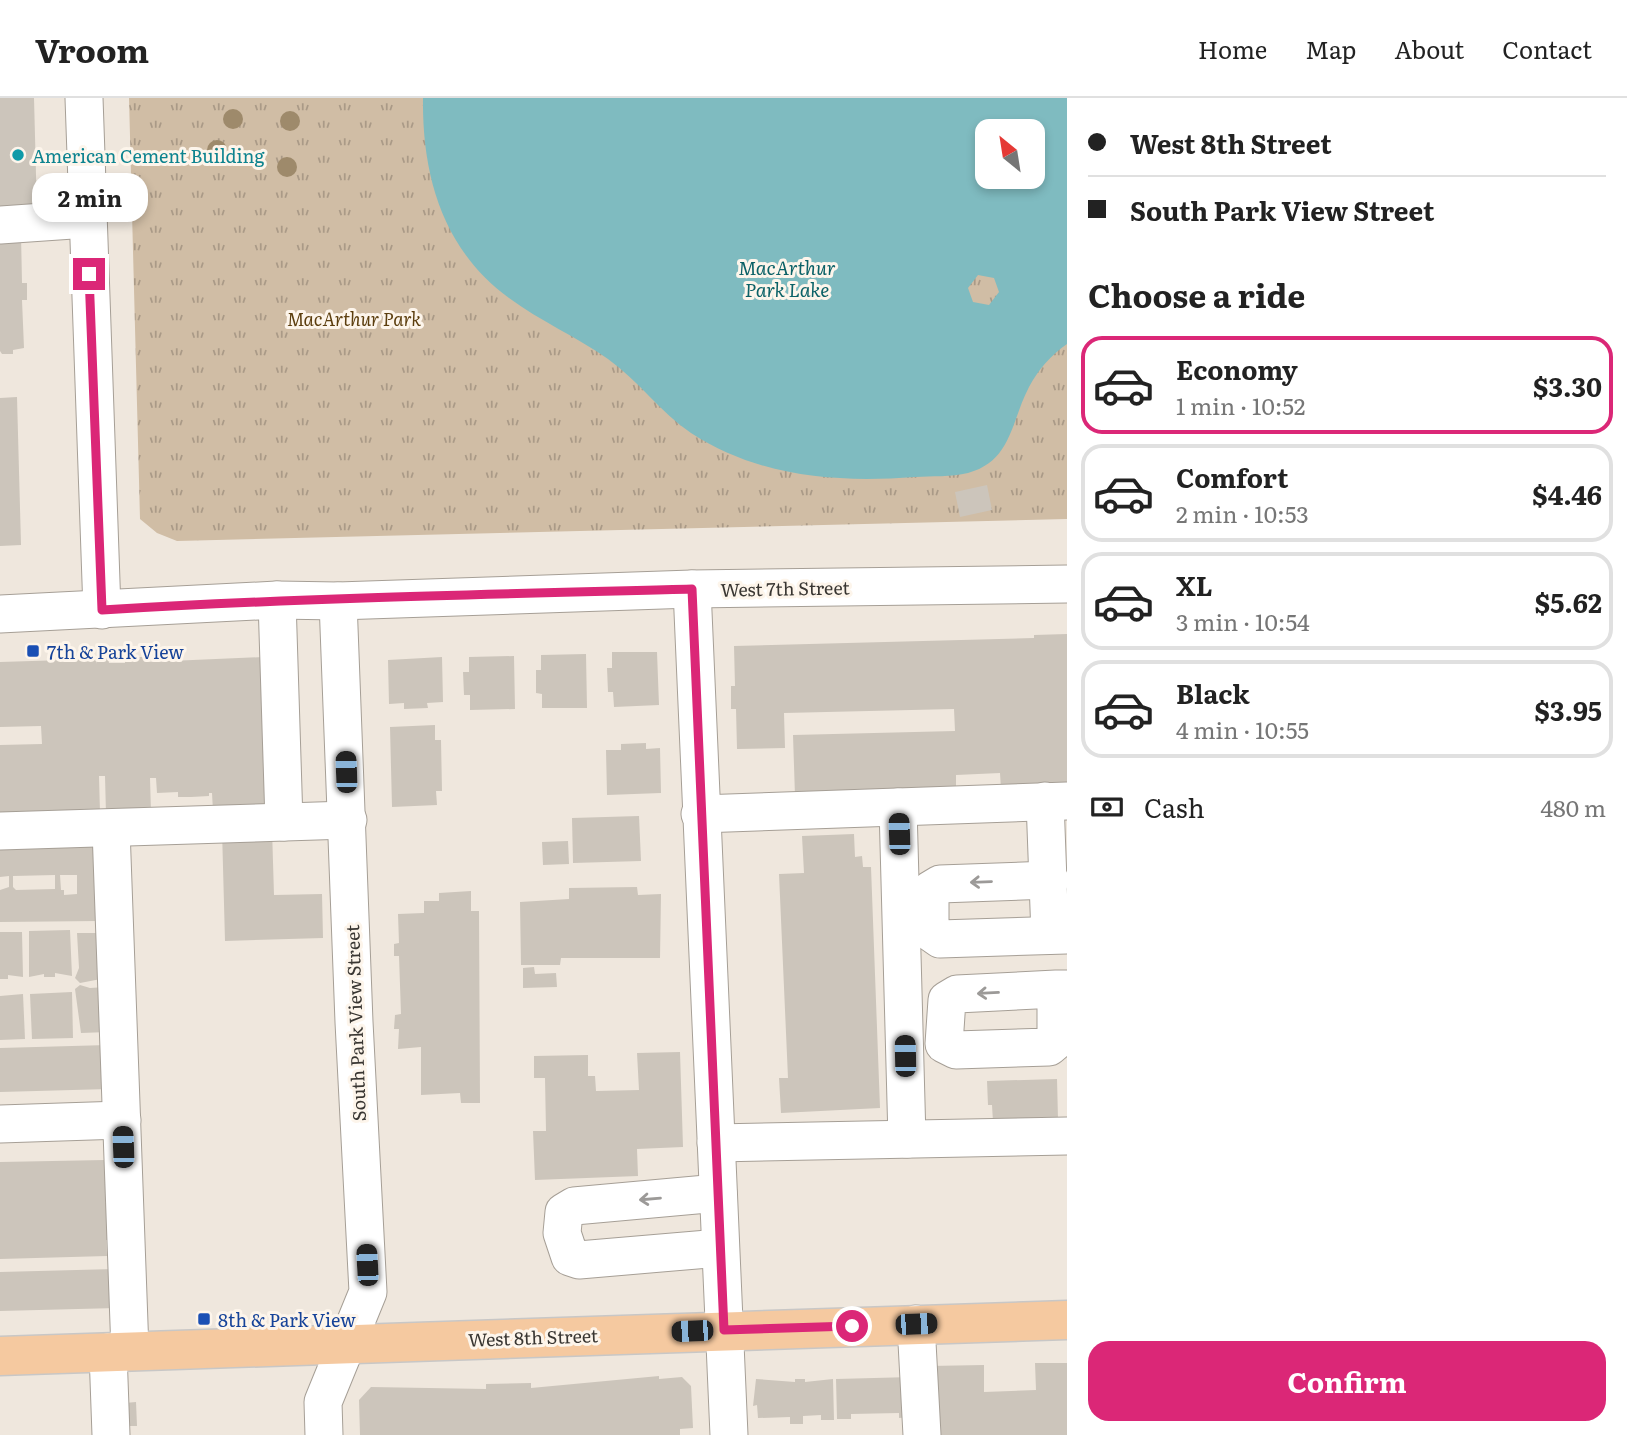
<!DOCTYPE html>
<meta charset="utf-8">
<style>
body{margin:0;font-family:Literata,serif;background:#f2f2f2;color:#222;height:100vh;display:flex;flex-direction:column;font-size:26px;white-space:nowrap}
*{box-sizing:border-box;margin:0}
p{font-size:23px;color:#767676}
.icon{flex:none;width:38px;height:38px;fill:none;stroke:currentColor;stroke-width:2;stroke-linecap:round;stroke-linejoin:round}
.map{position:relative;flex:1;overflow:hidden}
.details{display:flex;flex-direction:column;background:#fff;width:560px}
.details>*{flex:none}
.hud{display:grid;align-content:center;height:154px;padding:0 21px;background:#fff}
.needle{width:46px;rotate:330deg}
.tools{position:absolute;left:975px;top:21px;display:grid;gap:14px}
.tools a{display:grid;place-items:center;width:70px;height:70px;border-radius:14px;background:#fff;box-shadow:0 4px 10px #0003;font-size:35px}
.end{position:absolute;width:32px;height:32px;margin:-16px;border:9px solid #db2777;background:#fff;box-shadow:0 0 0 4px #fff}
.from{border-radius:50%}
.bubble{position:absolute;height:49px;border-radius:21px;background:#fff;box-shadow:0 4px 10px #0003;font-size:23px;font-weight:700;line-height:49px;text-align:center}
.car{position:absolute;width:21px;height:42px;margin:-21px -10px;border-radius:9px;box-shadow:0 0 5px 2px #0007;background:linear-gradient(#222 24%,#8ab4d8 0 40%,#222 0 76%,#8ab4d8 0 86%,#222 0)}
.hud b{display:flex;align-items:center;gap:24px;height:66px;font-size:26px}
.hud b+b{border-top:2px solid #e0e0e0}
.hud i{width:18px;height:18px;background:#222}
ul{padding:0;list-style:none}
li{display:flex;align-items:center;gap:21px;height:98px;margin:0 14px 10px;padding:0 7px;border:4px solid #e0e0e0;border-radius:21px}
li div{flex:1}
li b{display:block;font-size:26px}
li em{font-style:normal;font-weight:700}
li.selected{border-color:#db2777}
li>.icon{width:63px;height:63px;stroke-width:1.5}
h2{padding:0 21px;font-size:32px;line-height:84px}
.pay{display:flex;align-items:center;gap:18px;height:77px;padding:0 21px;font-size:26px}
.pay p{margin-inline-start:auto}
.button{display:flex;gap:14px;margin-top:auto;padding:14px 21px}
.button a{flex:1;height:80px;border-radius:21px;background:#db2777;color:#fff;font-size:28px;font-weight:700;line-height:80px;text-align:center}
header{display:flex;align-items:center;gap:42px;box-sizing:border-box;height:98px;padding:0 35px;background:#fff;border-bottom:2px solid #e0e0e0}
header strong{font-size:33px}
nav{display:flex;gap:38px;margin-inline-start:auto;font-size:24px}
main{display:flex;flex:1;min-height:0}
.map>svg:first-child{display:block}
</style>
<header>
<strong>Vroom</strong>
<nav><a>Home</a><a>Map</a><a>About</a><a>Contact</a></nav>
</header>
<main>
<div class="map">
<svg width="1067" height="1337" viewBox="0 0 1067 1337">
<defs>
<pattern id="park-tufts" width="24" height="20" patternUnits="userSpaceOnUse" patternTransform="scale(1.75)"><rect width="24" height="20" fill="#d0bda5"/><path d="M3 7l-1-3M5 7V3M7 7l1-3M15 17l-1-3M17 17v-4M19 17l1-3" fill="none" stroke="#aa9a87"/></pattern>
</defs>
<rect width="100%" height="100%" fill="#efe7dd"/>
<path fill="url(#park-tufts)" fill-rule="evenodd" d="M 129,0 L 1067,0 L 1067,421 L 177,443 L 157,435 L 140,421 ZM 987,33 L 1032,33 L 1032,79 L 987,79 Z"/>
<path fill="#7fbbc0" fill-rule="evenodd" d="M 423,0 L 1067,0 L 1067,246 C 1051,257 1038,272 1029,289 C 1011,323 1012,363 968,375 C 951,379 932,378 915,379 C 836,385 759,379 691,335 C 660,314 639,283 608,261 C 577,239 540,223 509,200 C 443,152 422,78 423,0 ZM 987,33 L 1032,33 L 1032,79 L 987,79 ZM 978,177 L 994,180 L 999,194 L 989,207 L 973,204 L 968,190 Z"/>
<g fill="#ccc5bb" fill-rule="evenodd">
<polygon points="0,0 34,0 37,115 0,116"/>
<polygon points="0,135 21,136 22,185 27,185 27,202 22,202 24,250 13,252 13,256 2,256 0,253"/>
<polygon points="17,299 21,447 0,448 0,300"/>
<polygon points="987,387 992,412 960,419 955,394"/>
<polygon points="1067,536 1067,689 1001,691 1000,675 956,677 956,694 795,698 793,637 955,633 954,611 784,615 785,650 737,651 736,611 731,611 731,588 735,588 734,548 1034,540 1034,537"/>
<polygon points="612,554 657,554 659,607 614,609 613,594 608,594 607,570 612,570"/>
<polygon points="586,556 587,610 542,610 542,596 536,595 536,572 541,572 541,557"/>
<polygon points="514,558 515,611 470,612 470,597 464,597 463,574 469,574 469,559"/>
<polygon points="125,559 146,559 147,564 263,559 269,711 213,713 212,695 209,695 209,698 191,699 178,699 178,694 157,695 156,680 150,680 151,715 106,716 105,678 99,678 100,715 0,718 0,647 42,646 41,628 0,629 0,564 96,561 96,566 97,560 108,560 109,565 125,565"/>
<polygon points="442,559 443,604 427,605 428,610 404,611 404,605 389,606 388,562"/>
<polygon points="435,627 435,642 441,642 442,693 436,693 437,707 392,709 390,629"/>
<polygon points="646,645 646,651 660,650 661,695 607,697 606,652 621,652 621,646"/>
<polygon points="639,718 641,763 573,765 572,720"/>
<polygon points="272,731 274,797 322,796 323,840 225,843 222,732"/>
<polygon points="854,736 855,759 862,758 863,769 871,769 880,1010 781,1015 779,980 788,980 779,776 804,775 802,738"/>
<path d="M 98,737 L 98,823 L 0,824 L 0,792 L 9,789 L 9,778 L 0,779 L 0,739 ZM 55,777 L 55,791 L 16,792 L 13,789 L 13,778 ZM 60,777 L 77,777 L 77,796 L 64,797 L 64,792 L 61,792 Z"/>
<polygon points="568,743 569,766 543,767 542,744"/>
<polygon points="637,789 638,797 661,796 660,860 561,860 560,867 521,867 520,804 569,801 569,790"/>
<polygon points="471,793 471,813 479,813 480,1005 461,1005 460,995 421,997 421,949 398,951 399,931 394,931 395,917 401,916 399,858 394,858 394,846 399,845 398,816 424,815 424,803 439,803 439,795"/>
<polygon points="70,832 72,878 55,875 55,879 44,879 44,876 29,879 29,833"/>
<polygon points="0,834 22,834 23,879 8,877 8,881 0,881"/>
<polygon points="77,835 104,835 106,880 80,885 75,880 79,870"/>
<polygon points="534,869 535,876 556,875 557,889 523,890 523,870"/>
<polygon points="80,887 90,890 106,889 108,934 81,935 75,891"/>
<polygon points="72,894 73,940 32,941 30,896"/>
<polygon points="23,896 25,941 0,942 0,898"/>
<polygon points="108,947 109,991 0,994 0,950"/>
<polygon points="680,954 683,1049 637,1051 638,1078 535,1082 533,1033 546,1033 545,980 534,980 534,958 588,957 588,978 595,978 596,993 639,992 637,955"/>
<polygon points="1057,981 1058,1021 993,1024 992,1007 988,1007 987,983"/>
<polygon points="105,1062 105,1078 109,1078 109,1090 105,1090 105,1105 110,1104 106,1131 111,1131 111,1142 106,1142 107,1158 0,1161 0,1064"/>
<polygon points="115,1171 117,1210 0,1213 0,1174"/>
<polygon points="1035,1265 1067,1265 1067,1337 931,1337 929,1268 984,1267 984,1294 1036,1292"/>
<polygon points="659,1278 659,1281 682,1279 691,1288 693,1330 680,1331 680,1337 360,1337 359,1302 371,1289 486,1291 486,1286 531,1285 531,1290"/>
<polygon points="912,1279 913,1319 899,1320 899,1315 851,1316 851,1321 837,1321 836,1281"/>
<polygon points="756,1281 795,1284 795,1281 805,1281 805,1284 833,1281 834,1322 821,1322 821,1317 803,1318 803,1326 790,1326 790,1319 758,1320 757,1307 753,1308"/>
<polygon points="136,1304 137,1328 126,1328 125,1305"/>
</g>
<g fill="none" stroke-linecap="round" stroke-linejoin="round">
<g stroke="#a69f96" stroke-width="39">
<g id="minor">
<polyline points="84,0 102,512"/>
<polyline points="0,127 87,121"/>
<polyline points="692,491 729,1337"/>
<polyline points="277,502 284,724"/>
<polyline points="0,516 277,502 338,503 692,491 1067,486"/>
<polyline points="1045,703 1050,837"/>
<polyline points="898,709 907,1041"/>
<polyline points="700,716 1067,703"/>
<polyline points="111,731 130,1253"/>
<polyline points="0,733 348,722"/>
<polyline points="1050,782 940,786 930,792 930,834 940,841 1067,837"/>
<polyline points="1056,891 1056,943 1049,949 956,952 944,946 947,902 957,896 1056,891 1067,891"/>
<polyline points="0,1026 122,1022"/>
<polyline points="716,1045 1067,1038"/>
<polyline points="718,1095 574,1108 564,1114 562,1135 570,1159 579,1162 720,1150"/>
<polyline points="916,1226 922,1337"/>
<polyline points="108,1254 111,1337"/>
<polyline points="324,1337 323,1304 368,1194 354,924 338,503"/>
</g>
</g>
<g stroke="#c8c7c6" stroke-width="41">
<polyline id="major" points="0,1258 1067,1222"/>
</g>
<use href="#minor" stroke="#fff" stroke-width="37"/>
<use href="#major" stroke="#f5c9a0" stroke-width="38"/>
</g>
<g fill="#9e8a6b">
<circle cx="233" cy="21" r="10"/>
<circle cx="290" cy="23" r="10"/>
<circle cx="217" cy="52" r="10"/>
<circle cx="287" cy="69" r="10"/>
</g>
<defs><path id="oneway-shaft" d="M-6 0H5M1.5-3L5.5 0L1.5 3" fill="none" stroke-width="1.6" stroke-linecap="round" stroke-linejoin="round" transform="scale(1.75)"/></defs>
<g stroke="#9c9a98">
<use href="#oneway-shaft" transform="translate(981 784) rotate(178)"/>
<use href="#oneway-shaft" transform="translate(988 895) rotate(177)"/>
<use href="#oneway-shaft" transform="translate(650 1101) rotate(175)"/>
</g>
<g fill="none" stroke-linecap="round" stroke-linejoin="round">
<path stroke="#db2777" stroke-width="9" d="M 89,176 L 102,512 C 298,500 495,496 692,491 L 724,1232 L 852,1228"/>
</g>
<circle fill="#0f9aa8" stroke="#fdf5eb" stroke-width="2.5" cx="18" cy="57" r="7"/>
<g fill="#1a4fb4" stroke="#fdf5eb" stroke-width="2.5">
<rect x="26" y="546" width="14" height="14" rx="3.5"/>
<rect x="197" y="1214" width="14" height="14" rx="3.5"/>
</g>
<g text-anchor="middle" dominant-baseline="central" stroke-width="6" stroke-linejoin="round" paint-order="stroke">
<g font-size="18" fill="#0d838f" stroke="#fdf5eb" text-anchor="start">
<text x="32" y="57">American Cement Building</text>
</g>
<g font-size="18" font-style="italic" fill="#5c3e0e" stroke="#fdf5eb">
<text x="354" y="220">MacArthur Park</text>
</g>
<g font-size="18" fill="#393632" stroke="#fdf5eb">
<text transform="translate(785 490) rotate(-1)">West 7th Street</text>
<text transform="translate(355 925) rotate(-92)">South Park View Street</text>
<text transform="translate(533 1239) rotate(-2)">West 8th Street</text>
</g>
<g font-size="18" fill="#164399" stroke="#fdf5eb" text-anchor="start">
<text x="47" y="553">7th &amp; Park View</text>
<text x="218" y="1221">8th &amp; Park View</text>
</g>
<g font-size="19" font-style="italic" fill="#0b6167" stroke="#fdf5eb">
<text x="787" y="169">MacArthur<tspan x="787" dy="22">Park Lake</tspan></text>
</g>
</g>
</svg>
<div class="tools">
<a><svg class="needle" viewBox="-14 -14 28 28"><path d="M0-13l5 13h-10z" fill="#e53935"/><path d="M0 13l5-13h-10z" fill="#767676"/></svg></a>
</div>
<i class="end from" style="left:852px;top:1228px"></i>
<i class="end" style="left:89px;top:176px"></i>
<div class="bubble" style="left:32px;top:75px;width:116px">2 min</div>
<i class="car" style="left:346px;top:674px;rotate:358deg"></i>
<i class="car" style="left:899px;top:736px;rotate:358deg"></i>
<i class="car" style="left:905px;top:958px;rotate:359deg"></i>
<i class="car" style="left:123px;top:1049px;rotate:358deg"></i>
<i class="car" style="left:367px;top:1167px;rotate:357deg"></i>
<i class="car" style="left:916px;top:1226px;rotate:88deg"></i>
<i class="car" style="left:692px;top:1233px;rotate:268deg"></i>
</div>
<section class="details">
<div class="hud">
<b><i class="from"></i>West 8th Street</b>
<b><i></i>South Park View Street</b>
</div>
<h2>Choose a ride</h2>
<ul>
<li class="selected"><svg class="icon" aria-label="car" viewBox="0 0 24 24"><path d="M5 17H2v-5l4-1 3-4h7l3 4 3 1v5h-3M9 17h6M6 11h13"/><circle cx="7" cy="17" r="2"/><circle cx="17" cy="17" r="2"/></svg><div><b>Economy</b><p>1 min · 10:52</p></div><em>$3.30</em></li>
<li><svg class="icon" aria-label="car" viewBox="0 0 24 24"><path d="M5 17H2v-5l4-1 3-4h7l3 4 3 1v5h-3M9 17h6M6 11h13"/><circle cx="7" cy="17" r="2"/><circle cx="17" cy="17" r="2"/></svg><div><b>Comfort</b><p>2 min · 10:53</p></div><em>$4.46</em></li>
<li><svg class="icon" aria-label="car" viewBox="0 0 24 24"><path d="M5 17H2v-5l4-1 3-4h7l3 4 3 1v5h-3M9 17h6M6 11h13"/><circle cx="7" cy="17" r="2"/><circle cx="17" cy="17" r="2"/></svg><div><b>XL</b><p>3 min · 10:54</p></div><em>$5.62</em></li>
<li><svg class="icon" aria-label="car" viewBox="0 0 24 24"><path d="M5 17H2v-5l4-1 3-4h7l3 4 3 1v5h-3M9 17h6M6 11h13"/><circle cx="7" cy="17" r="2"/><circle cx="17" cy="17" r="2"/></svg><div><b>Black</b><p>4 min · 10:55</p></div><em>$3.95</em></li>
</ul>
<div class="pay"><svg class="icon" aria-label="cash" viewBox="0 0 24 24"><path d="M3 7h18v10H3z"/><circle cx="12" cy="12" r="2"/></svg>Cash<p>480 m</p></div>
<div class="button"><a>Confirm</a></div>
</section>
</main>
